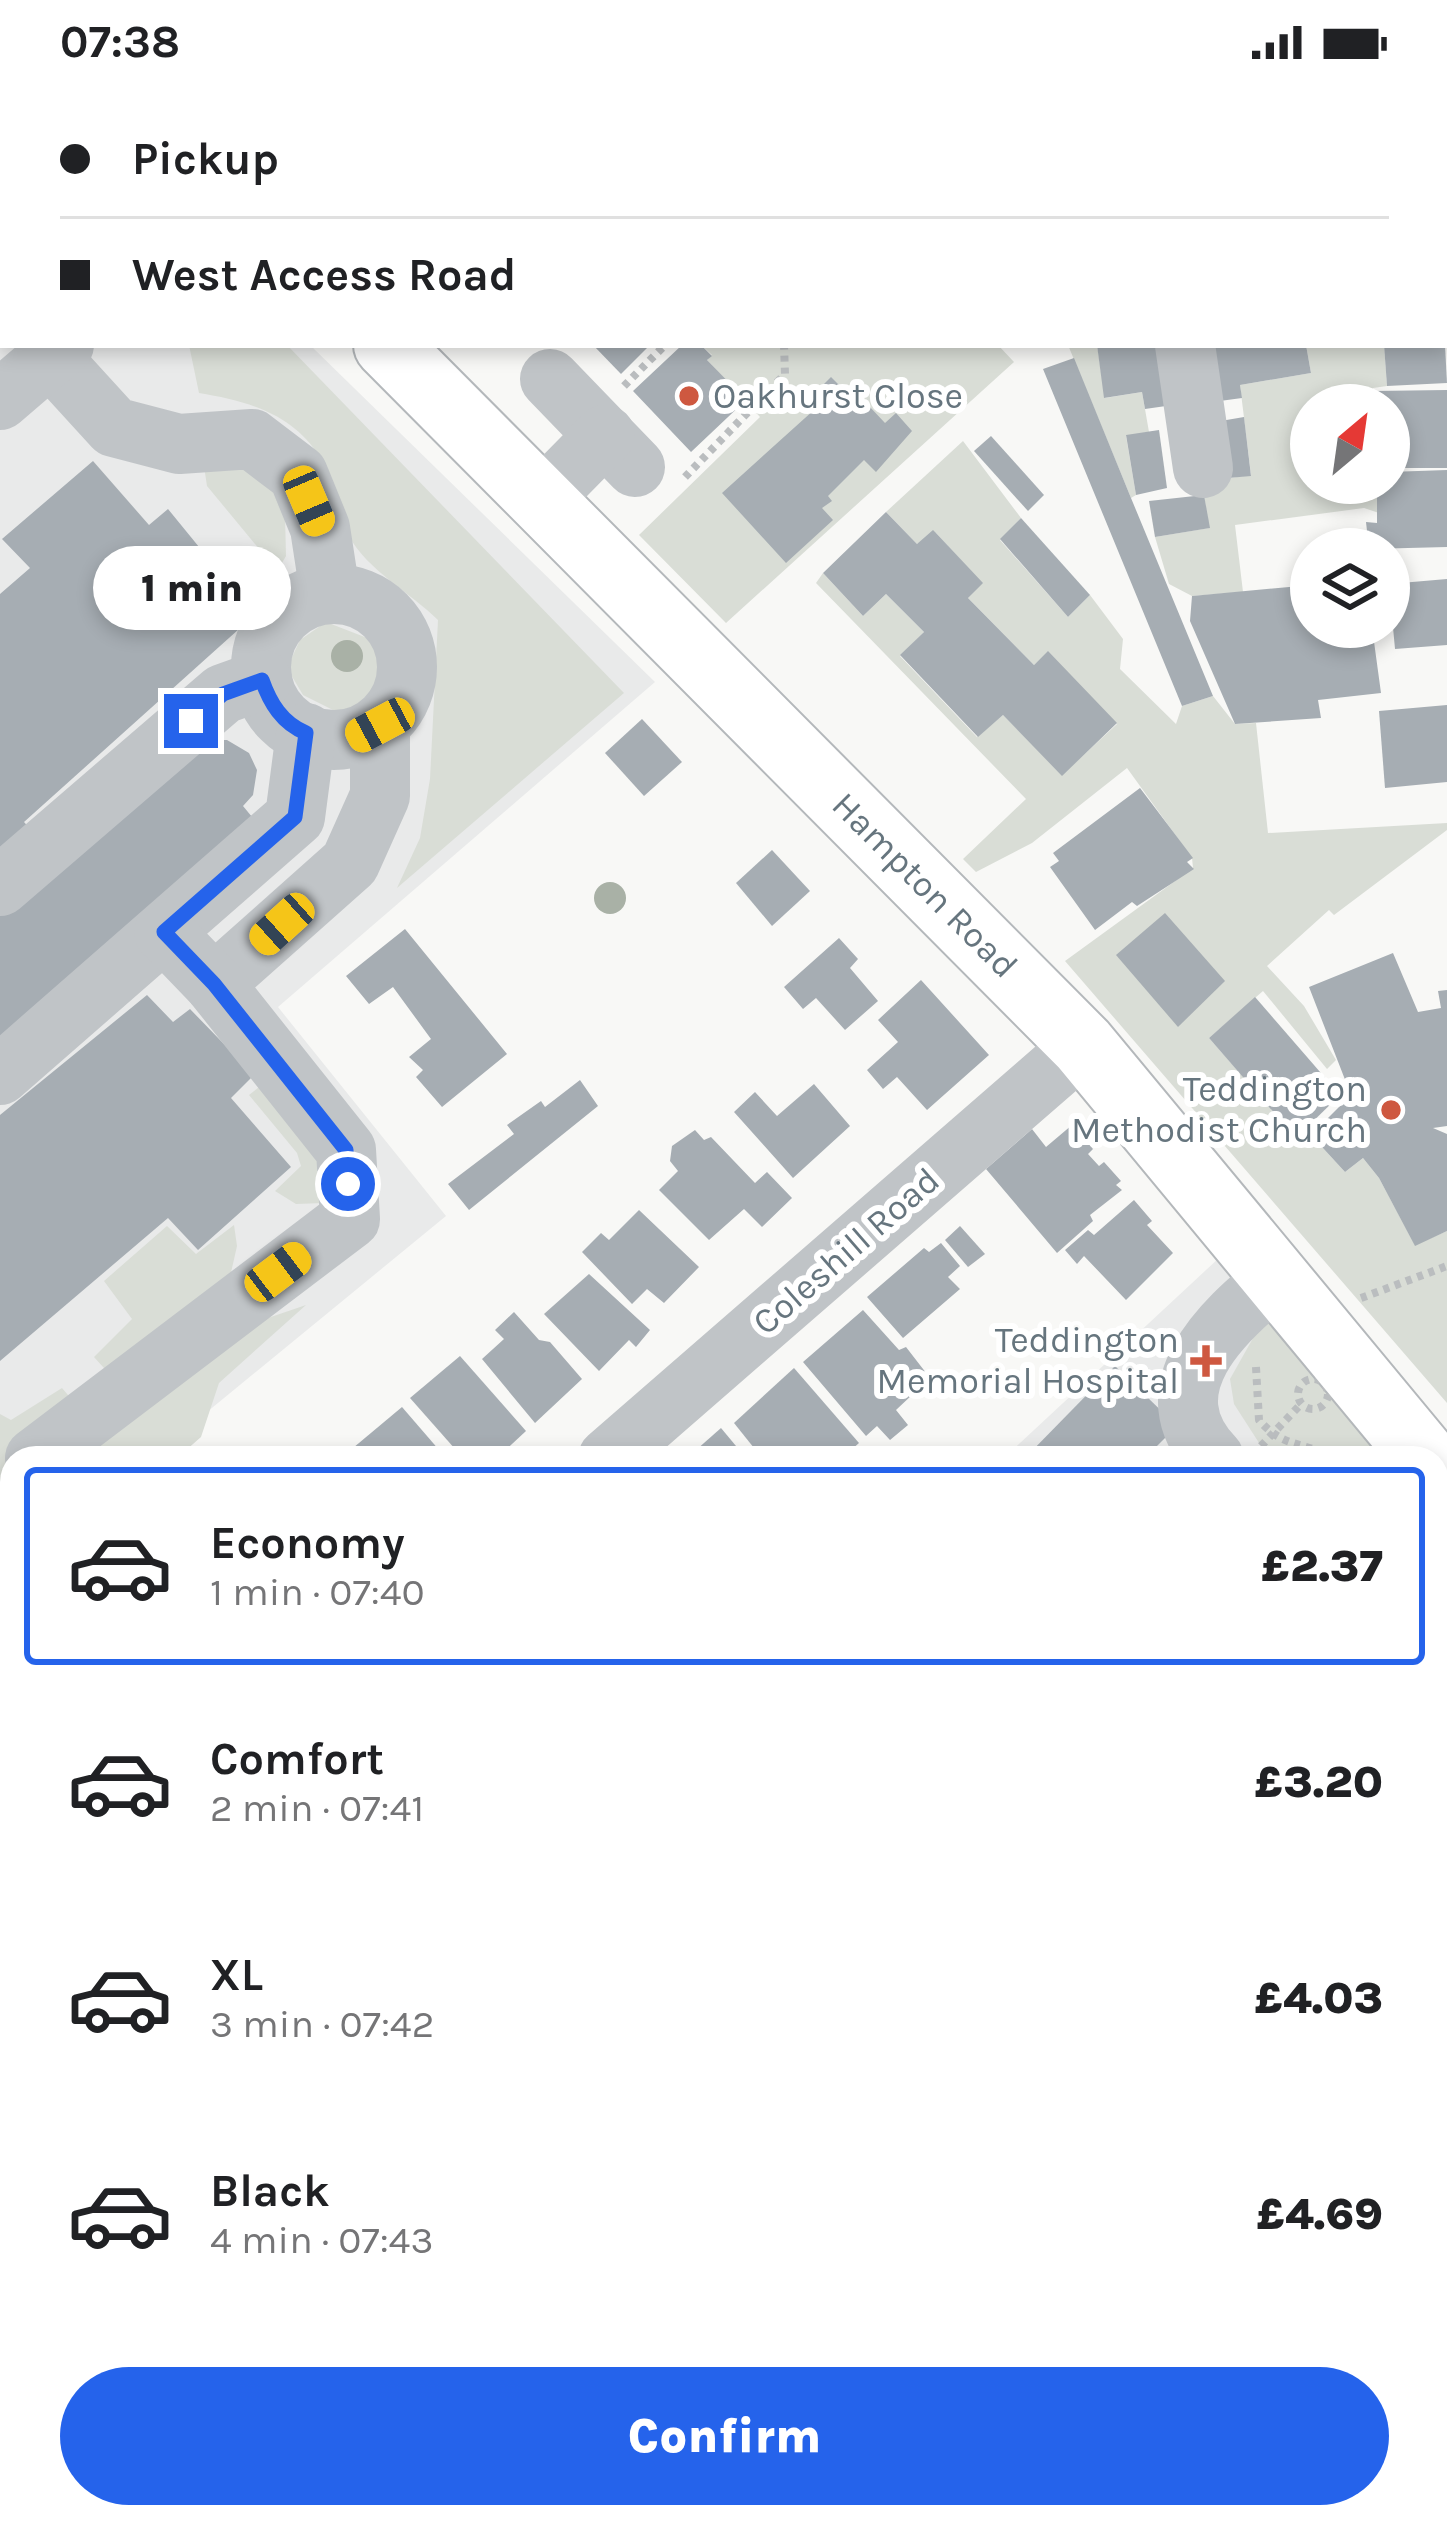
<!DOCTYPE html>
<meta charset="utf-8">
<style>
body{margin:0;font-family:Karla,sans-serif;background:#f2f2f2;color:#202124;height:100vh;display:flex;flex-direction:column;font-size:45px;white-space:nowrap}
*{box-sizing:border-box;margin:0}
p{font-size:39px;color:#757577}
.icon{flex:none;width:66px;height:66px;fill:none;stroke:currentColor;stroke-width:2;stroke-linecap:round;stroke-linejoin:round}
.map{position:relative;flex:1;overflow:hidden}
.sheet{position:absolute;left:0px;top:1362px;width:1449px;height:1083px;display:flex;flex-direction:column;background:#fff;border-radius:36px 36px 0 0;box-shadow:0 6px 18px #0003}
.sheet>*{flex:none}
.top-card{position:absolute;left:0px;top:0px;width:1449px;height:264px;box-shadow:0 6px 18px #0003;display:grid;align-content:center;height:264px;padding:0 60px;background:#fff}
.needle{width:78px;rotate:29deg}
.tools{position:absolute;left:1290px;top:300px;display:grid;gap:24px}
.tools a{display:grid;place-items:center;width:120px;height:120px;border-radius:50%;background:#fff;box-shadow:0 6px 18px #0003;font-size:60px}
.end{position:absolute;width:54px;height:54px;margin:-27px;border:15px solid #2563eb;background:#fff;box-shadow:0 0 0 6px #fff}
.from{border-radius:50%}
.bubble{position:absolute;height:84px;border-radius:42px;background:#fff;box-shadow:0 6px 18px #0003;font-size:39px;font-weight:800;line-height:84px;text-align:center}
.car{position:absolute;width:36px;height:72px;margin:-36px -18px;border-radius:15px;box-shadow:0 0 9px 3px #0007;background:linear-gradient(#f5c518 24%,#345 0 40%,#f5c518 0 76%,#345 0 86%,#f5c518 0)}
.top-card b{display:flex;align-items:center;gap:42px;height:114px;font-size:45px}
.top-card b+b{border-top:3px solid #e0e0e0}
.top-card i{width:30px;height:30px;background:#202124}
ul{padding:21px 0 0;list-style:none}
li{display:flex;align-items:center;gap:36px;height:198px;margin:0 24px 18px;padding:0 36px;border:6px solid transparent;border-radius:12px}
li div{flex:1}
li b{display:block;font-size:45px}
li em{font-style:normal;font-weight:800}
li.active{border-color:#2563eb}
li>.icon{width:108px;height:108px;stroke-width:1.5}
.button{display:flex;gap:24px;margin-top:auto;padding:24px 60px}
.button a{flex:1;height:138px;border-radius:72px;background:#2563eb;color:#fff;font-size:48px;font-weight:800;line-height:138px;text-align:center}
.status{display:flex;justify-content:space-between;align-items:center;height:84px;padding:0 60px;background:#fff;direction:ltr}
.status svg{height:33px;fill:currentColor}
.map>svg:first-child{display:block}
</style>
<div class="status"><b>07:38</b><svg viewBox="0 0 49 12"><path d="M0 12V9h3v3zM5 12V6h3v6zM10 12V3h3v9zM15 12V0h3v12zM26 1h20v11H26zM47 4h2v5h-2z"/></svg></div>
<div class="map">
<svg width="1447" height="2443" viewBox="0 0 1447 2443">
<rect width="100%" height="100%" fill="#f8f8f6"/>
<g fill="#e9eaea">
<polygon points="0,0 31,0 3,3 3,261 310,261 655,598 278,923 446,1132 151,1374 12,1374 0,1497"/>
<polygon points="1220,1173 1383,1374 1004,1374"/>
</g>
<g fill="#d9ddd6">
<path d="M 189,261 L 287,261 L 624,609 L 397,804 L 420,754 L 430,695 L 438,536 C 411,509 367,486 349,452 C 335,428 335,396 320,373 C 292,329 247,317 199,309 Z"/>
<polygon points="701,261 998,261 1014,278 726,539 639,451 760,333 707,276 712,271"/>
<polygon points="1068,261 1097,261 1105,314 1142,308 1149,348 1126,352 1136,411 1131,414"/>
<polygon points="1306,261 1384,261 1387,302 1373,304 1374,321 1311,321 1311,399 1377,399 1379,429 1364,424 1235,441 1243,508 1192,512 1169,500 1155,453 1209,444 1202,398 1251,391 1240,301 1311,289"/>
<polygon points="963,357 1021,434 1000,456 1068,533 1090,511 1123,555 1120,585 1176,640 1182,622 1213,612 1235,640 1256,639 1268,749 1447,739 1447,746 1334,831 1329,826 1267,882 1304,922 1336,976 1327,985 1263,907 1209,954 1296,1053 1311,1051 1345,1088 1363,1074 1379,1094 1415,1161 1447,1147 1447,1319 1065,877 1193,784 1192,774 1127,684 1032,759 976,788 963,775 1026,715 816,499 823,489 863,532 886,510 924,548 900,572 977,653 1003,631 1062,691 1117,640 1048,568 1034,581 968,514 982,499 936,449 917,460 886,428"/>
<polygon points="202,369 274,392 285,431 286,472 260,517 260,466 207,402"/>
<polygon points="326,538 375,557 381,593 369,617 337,628 303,611 287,584 300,556"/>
<polygon points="267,997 323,1060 324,1119 296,1120 275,1107 301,1082 297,1069 249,1011"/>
<polygon points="234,1141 237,1162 230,1193 113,1294 94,1273 132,1235 104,1197 167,1142 196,1170"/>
<polygon points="306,1221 219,1299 201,1353 177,1374 12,1374 12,1539 0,1552 0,1330 11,1336 62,1304 73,1317 247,1241"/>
<polygon points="1270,1224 1385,1365 1373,1374 1279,1374 1261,1362 1234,1320 1230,1295"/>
</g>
<g fill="#a6adb3">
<polygon points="593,261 650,261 621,290"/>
<polygon points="682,261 701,261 712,272 707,276 746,316 691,368 633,307"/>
<polygon points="1097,261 1172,261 1166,322 1145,325 1142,308 1104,314"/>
<polygon points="1198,261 1306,261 1311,289 1240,301 1242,314 1205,319"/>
<polygon points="1384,261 1445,261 1447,299 1387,302"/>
<polygon points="1074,274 1131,414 1213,612 1182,622 1043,285"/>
<polygon points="831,293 848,310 853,305 885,339 896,329 912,347 876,388 864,376 828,412 832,417 822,424 833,436 786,479 722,409 815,325 820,328 827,322 815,309"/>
<polygon points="1447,306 1447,384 1389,384 1389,321 1374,321 1374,307"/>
<polygon points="1244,333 1251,392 1217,395 1209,339"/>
<polygon points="1159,346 1167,404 1136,411 1126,351"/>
<polygon points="991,352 1044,411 1028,427 974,367"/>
<polygon points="93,377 149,441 168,425 226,496 212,510 239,545 24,738 57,775 214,656 227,656 249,669 257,686 253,711 243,722 266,750 0,968 0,510 30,484 2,455"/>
<polygon points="1447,386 1447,463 1369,465 1366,438 1377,439 1377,399 1389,399 1389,388"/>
<polygon points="1204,411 1210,444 1155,453 1149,417"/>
<polygon points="886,428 917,460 933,446 936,449 983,499 968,514 1034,581 1048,567 1117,639 1062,692 1003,631 978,653 900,571 924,548 886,510 863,532 823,489"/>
<polygon points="1021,434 1090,511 1068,533 1000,455"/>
<polygon points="1447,495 1447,561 1395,565 1389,500"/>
<polygon points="1311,501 1311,543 1372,543 1381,609 1318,616 1321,634 1235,640 1190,537 1192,512"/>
<polygon points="1447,621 1447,698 1385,704 1379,627"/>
<polygon points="642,635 682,678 644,712 605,669"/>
<polygon points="1140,704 1193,774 1187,778 1194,785 1137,822 1132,818 1095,846 1050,783 1059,777 1053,769"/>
<polygon points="772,766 810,807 772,842 736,799"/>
<polygon points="1165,829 1225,897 1178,943 1116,871"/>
<polygon points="405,845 507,970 442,1023 416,993 423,986 409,973 431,955 393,903 369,920 346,892"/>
<polygon points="839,854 858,875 850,884 878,917 845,946 816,914 803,925 784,903"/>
<polygon points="1393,869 1418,928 1441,924 1438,907 1447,906 1447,1042 1433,1044 1447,1050 1447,1147 1415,1162 1379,1094 1363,1074 1345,1088 1311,1051 1351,1011 1309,903"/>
<polygon points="921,896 989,971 927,1026 897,993 883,1005 867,986 898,958 878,936"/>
<polygon points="147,911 173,938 190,925 254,991 231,1014 291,1083 198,1166 168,1134 0,1277 0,1031"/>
<polygon points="1255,913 1340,1011 1296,1054 1209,954"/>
<polygon points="580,996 598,1022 469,1126 448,1100 514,1050 507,1041 541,1017 545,1023"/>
<polygon points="814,1000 850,1042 793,1094 734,1028 755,1008 777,1032"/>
<polygon points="1072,1041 1093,1065 1088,1070 1099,1082 1104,1078 1121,1097 1116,1101 1122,1106 1090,1131 1093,1137 1057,1169 986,1085 1032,1045 1046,1063"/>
<polygon points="695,1046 704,1056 711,1053 755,1099 767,1088 792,1114 762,1143 744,1125 709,1156 659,1106 678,1087 670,1077 672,1062"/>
<polygon points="1134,1116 1152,1137 1147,1141 1173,1169 1126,1216 1084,1172 1077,1180 1065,1166 1088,1146 1094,1151"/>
<polygon points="639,1126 699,1183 664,1219 647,1205 632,1220 582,1168 601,1149 609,1156"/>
<polygon points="960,1142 985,1170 968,1183 945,1156"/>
<polygon points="941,1159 960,1182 948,1193 960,1205 903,1254 867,1213 924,1164 929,1168"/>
<polygon points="589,1190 650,1246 636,1263 629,1256 599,1287 544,1230"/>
<polygon points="863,1226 899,1266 906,1263 930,1294 896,1326 908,1341 890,1356 877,1342 866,1352 803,1278"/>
<polygon points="514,1228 539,1256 550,1258 582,1295 535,1339 482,1275 504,1255 495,1246"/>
<polygon points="460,1272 526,1347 497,1374 463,1374 410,1314"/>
<polygon points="1115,1282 1177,1342 1145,1374 1025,1374"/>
<polygon points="794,1284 859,1359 842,1374 762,1374 734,1339"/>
<polygon points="402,1323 446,1374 362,1374 353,1364"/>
<polygon points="721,1344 746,1374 687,1374"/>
<polygon points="12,1647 12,1694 0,1687 0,1657"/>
<polygon points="0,1709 12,1719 12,1794 0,1805"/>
<polygon points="1447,1935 1447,2046 1437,2057 1437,1947"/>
<polygon points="12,1960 12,2000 8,2004 12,2009 12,2107 0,2093 0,1970"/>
<polygon points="1447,2251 1447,2353 1437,2364 1437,2263"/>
<polygon points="23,2433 83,2433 97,2443 16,2443"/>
<polygon points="391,2433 507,2433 500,2443 384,2443"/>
<polygon points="807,2433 856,2433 875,2443 824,2443"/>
<polygon points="1068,2433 1152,2433 1143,2443 1081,2443"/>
<polygon points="1245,2433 1305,2433 1319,2443 1238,2443"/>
</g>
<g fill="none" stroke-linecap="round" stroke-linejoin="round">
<g stroke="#b4b8bb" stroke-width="70">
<g id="major">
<polyline points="108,0 111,3"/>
<polyline points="387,261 1083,961 1425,1374"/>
<polyline points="1437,1879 1447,1865"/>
<polyline points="985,2443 992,2433"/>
</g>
</g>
<g stroke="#babdbf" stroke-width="8" stroke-dasharray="6 6" stroke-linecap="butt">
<polyline points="624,302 665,261"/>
<polyline points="685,393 785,290 784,261"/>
<polyline points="1361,1214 1447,1182"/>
<path d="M 1256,1283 L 1259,1336 C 1284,1365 1304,1357 1333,1374"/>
<circle cx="1313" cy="1310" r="15"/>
<polyline points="1261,1362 1301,1320"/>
</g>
<g stroke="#c0c4c7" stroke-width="60">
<polyline points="224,0 226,3"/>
<polyline points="1025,0 1026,3"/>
<polyline points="1446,137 1447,136"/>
<polyline points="1185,261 1203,384"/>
<polyline points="51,274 114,343 179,360 252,355 298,390 320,444 330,509"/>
<polyline points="550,295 635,383"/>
<polyline points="0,316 64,261"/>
<polyline points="541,416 605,351"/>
<circle cx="334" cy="583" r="73"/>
<polyline points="0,802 223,610 262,596"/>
<polyline points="214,900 350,779 380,712 380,641"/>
<polyline points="0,991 295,733 306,649"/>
<polyline points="35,1374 350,1135 346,1066 214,900 164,848"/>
<polyline points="608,1374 1083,961"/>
<path d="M 1214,1374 C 1148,1306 1222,1237 1276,1194"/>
<polyline points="0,1851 12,1865"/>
<polyline points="0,2203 12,2220"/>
<polyline points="236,2433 250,2443"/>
<polyline points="633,2433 653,2443"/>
<polyline points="1400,2433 1414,2443"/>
</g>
<use href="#major" stroke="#fff" stroke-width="66"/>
</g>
<g fill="#a9b1a6">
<circle cx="347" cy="572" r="16"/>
<circle cx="610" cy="814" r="16"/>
</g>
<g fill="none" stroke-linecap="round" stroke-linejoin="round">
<path stroke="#2563eb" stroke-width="15" d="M 191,637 L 223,610 L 262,596 C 270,619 282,639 306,649 L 295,733 L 164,848 L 214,900 L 346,1066 L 348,1100"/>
</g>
<g fill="#ce5840" stroke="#fff" stroke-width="4.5">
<circle cx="689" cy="312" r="12"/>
<circle cx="1391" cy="1026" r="12"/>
<path d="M1200 1259h12v12h12v12h-12v12h-12v-12h-12v-12h12z"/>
</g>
<g text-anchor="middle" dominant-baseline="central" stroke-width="12" stroke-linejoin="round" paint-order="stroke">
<g font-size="36" fill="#66757e" stroke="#fff" text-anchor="end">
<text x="713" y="312" text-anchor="start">Oakhurst Close</text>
<text x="1367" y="1005">Teddington<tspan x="1367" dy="41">Methodist Church</tspan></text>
<text x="1179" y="1256">Teddington<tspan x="1179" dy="41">Memorial Hospital</tspan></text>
</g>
<g font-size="36" fill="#66757e" stroke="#fff">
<text transform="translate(925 801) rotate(45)">Hampton Road</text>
<text transform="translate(846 1167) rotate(-41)">Coleshill Road</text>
</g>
</g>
</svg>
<div class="tools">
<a><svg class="needle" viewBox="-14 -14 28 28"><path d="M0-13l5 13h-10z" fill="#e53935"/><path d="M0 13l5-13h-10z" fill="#757577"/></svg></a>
<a><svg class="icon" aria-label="layers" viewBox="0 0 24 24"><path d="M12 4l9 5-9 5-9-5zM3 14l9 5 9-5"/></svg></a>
</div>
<i class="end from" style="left:348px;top:1100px"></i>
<i class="end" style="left:191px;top:637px"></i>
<div class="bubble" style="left:93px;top:462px;width:198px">1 min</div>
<i class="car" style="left:309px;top:417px;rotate:157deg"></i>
<i class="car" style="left:380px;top:641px;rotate:242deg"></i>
<i class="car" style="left:282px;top:840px;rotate:228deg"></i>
<i class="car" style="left:278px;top:1188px;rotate:53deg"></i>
<div class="top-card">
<b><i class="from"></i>Pickup</b>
<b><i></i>West Access Road</b>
</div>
<section class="sheet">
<ul>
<li class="active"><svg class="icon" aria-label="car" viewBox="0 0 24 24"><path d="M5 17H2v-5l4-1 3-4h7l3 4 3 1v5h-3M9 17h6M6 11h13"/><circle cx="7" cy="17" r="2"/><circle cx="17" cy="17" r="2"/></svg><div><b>Economy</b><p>1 min · 07:40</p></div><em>£2.37</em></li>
<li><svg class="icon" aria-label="car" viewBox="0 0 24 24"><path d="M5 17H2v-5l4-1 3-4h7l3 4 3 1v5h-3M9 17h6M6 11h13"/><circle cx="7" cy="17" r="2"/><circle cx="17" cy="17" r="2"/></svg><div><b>Comfort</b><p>2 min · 07:41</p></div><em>£3.20</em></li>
<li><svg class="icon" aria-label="car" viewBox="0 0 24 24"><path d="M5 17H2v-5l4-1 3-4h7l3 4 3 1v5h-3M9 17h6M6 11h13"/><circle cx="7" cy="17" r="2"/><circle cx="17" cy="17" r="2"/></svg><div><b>XL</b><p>3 min · 07:42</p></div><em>£4.03</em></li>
<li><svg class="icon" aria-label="car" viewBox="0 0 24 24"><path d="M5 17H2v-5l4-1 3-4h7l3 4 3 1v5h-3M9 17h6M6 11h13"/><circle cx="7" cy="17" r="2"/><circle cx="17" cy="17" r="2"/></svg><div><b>Black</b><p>4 min · 07:43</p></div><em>£4.69</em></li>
</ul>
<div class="button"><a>Confirm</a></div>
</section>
</div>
